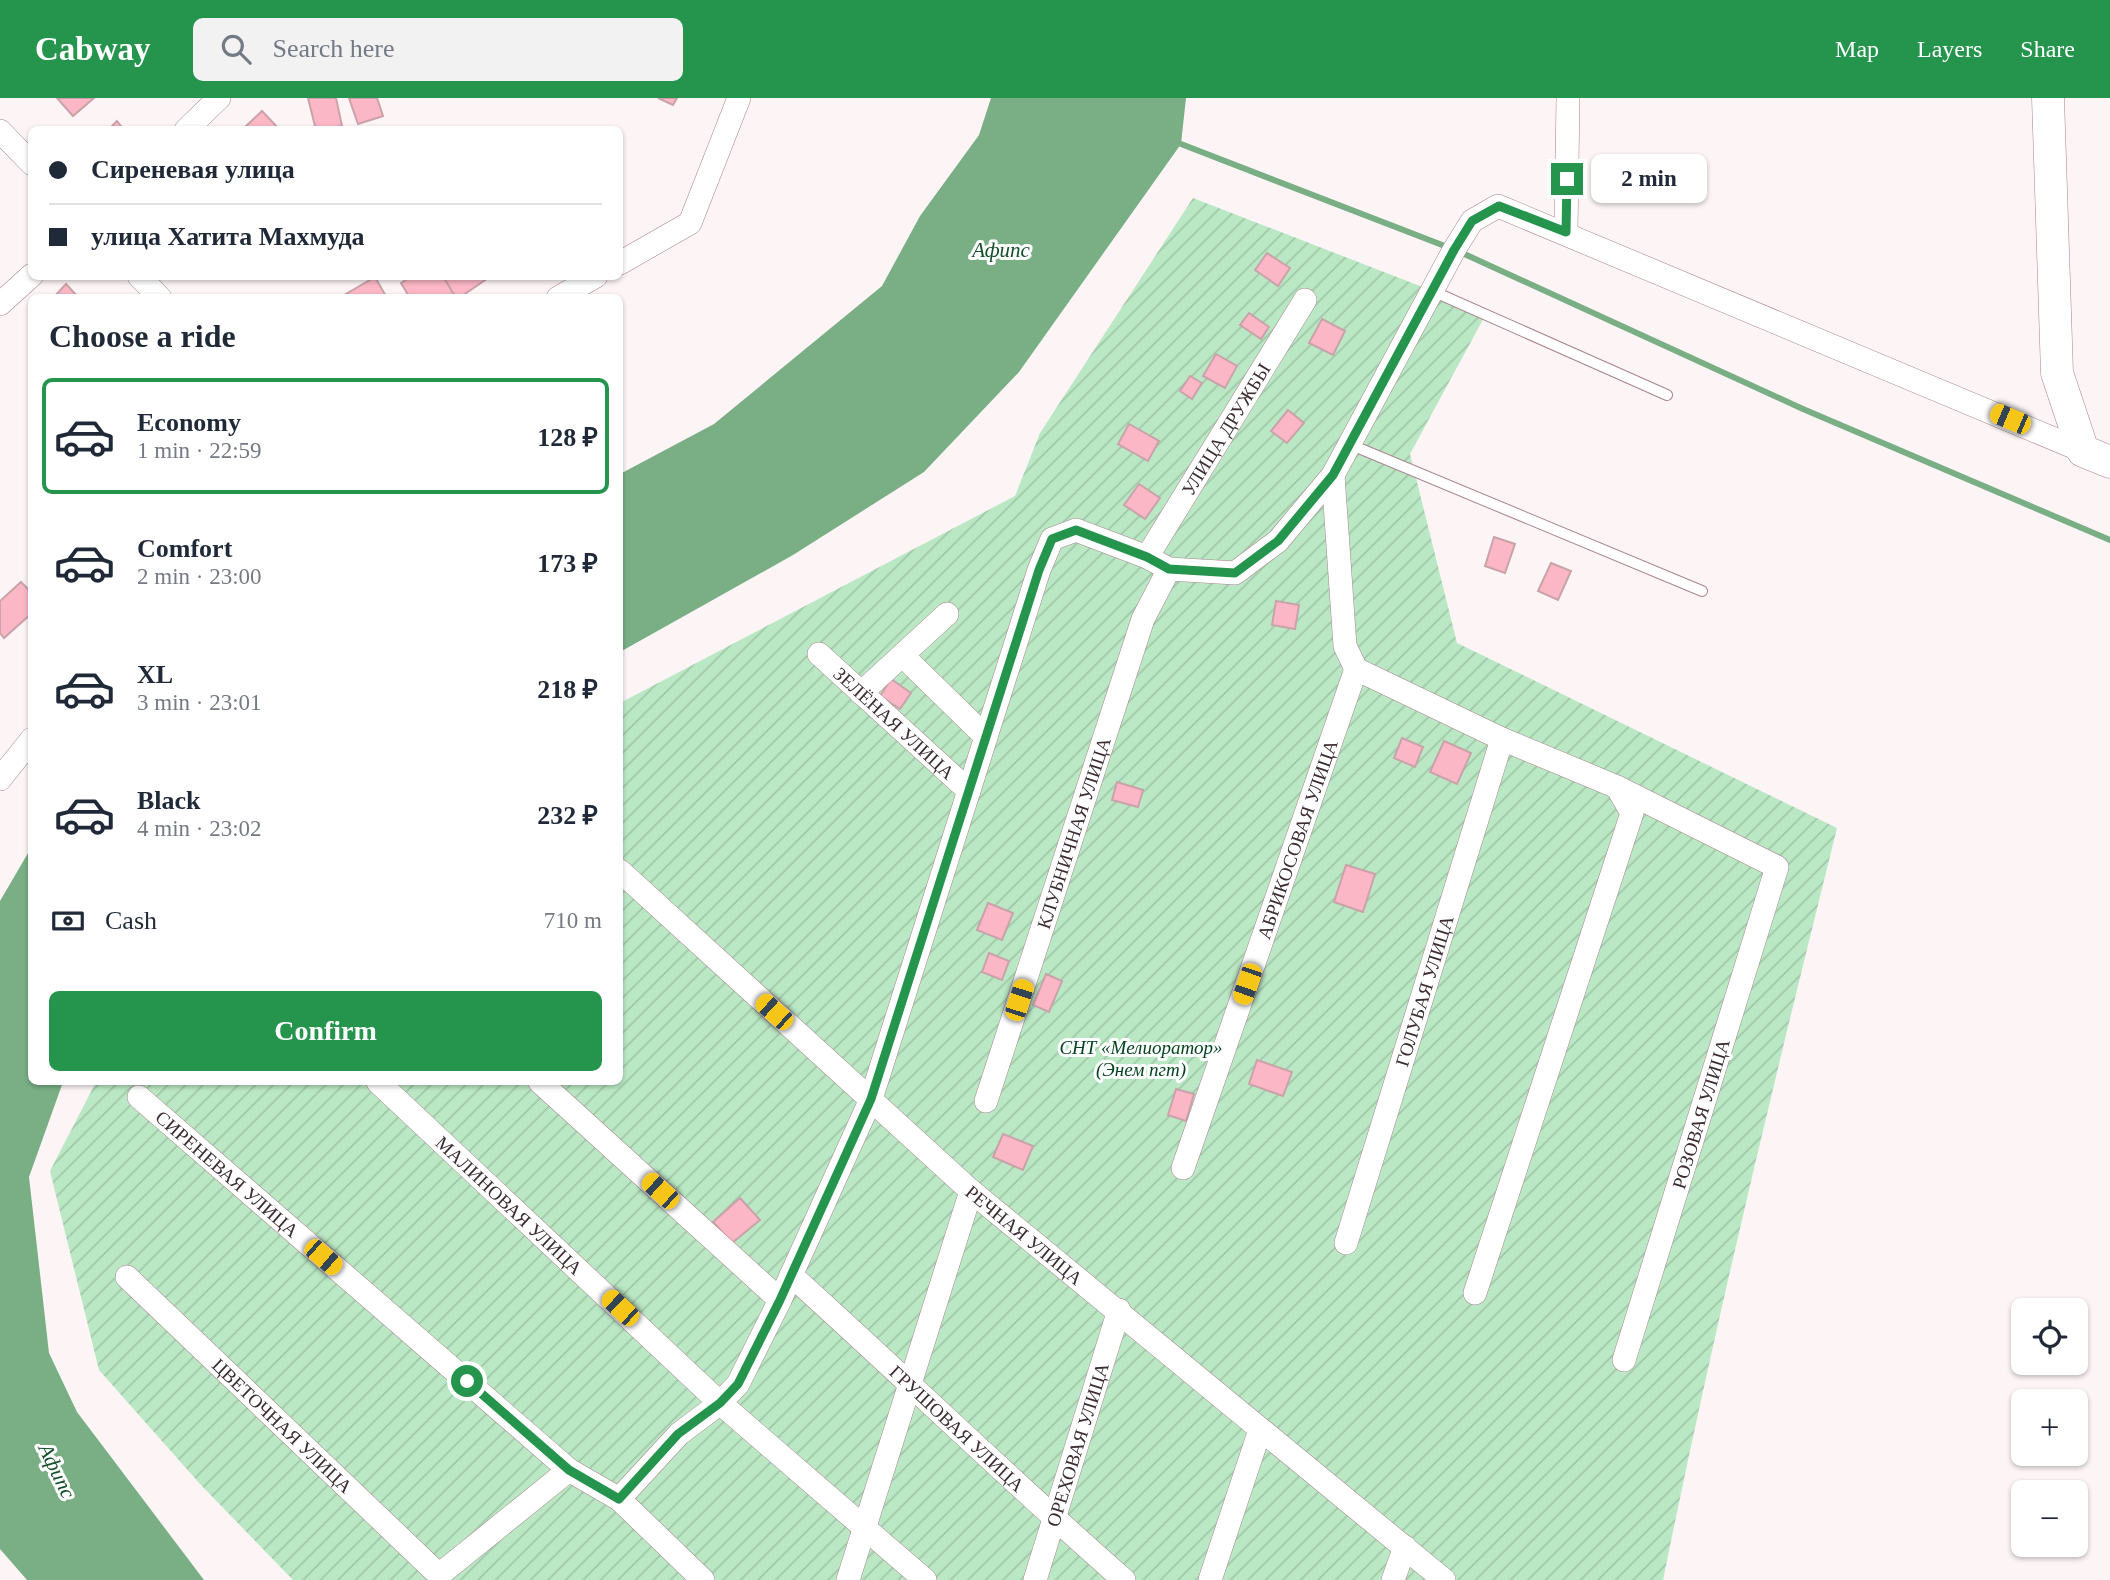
<!DOCTYPE html>
<meta charset="utf-8">
<style>
body{margin:0;font-family:Georgia,serif;background:#f2f2f3;color:#1f2937;height:100vh;display:flex;flex-direction:column;font-size:26px;white-space:nowrap}
*{box-sizing:border-box;margin:0}
p{font-size:23px;color:#747a83}
.icon{flex:none;width:38px;height:38px;fill:none;stroke:currentColor;stroke-width:2;stroke-linecap:round;stroke-linejoin:round}
.map{position:relative;flex:1;overflow:hidden}
.sheet{position:absolute;left:28px;top:196px;width:595px;height:791px;display:flex;flex-direction:column;background:#fff;border-radius:10px;box-shadow:0 2px 5px #0004}
.sheet>*{flex:none}
.guide{position:absolute;left:28px;top:28px;width:595px;height:154px;border-radius:10px;box-shadow:0 2px 5px #0004;display:grid;align-content:center;height:154px;padding:0 21px;background:#fff}
.fabs{position:absolute;left:2011px;top:1200px;display:grid;gap:14px}
.fabs a{display:grid;place-items:center;width:77px;height:77px;border-radius:10px;background:#fff;box-shadow:0 2px 5px #0004;font-size:35px}
.end{position:absolute;width:32px;height:32px;margin:-16px;border:9px solid #25954e;background:#fff;box-shadow:0 0 0 4px #fff}
.from{border-radius:50%}
.bubble{position:absolute;height:49px;border-radius:10px;background:#fff;box-shadow:0 2px 5px #0004;font-size:23px;font-weight:600;line-height:49px;text-align:center}
.car{position:absolute;width:21px;height:42px;margin:-21px -10px;border-radius:9px;box-shadow:0 0 5px 2px #0007;background:linear-gradient(#f5c518 24%,#345 0 40%,#f5c518 0 76%,#345 0 86%,#f5c518 0)}
.guide b{display:flex;align-items:center;gap:24px;height:66px;font-size:26px}
.guide b+b{border-top:2px solid #e0e1e3}
.guide i{width:18px;height:18px;background:#1f2937}
ul{padding:0;list-style:none}
li{display:flex;align-items:center;gap:21px;height:116px;margin:0 14px 10px;padding:0 7px;border:4px solid transparent;border-radius:10px}
li div{flex:1}
li b{display:block;font-size:26px}
li em{font-style:normal;font-weight:600}
li.current{border-color:#25954e}
li>.icon{width:63px;height:63px;stroke-width:1.5}
h2{padding:0 21px;font-size:32px;line-height:84px}
.pay{display:flex;align-items:center;gap:18px;height:77px;padding:0 21px;font-size:26px}
.pay p{margin-inline-start:auto}
.cta{display:flex;gap:14px;margin-top:auto;padding:14px 21px}
.cta a{flex:1;height:80px;border-radius:10px;background:#25954e;color:#fff;font-size:28px;font-weight:600;line-height:80px;text-align:center}
header{display:flex;align-items:center;gap:42px;box-sizing:border-box;height:98px;padding:0 35px;background:#25954e;color:#fff}
header strong{font-size:33px}
nav{display:flex;gap:38px;margin-inline-start:auto;font-size:24px}
.search{width:490px;height:63px;background:#f2f2f3;display:flex;align-items:center;gap:18px;box-sizing:border-box;padding:0 24px;border-radius:10px;color:#747a83;font-size:26px}
.map>svg:first-child{display:block}
</style>
<header>
<strong>Cabway</strong>
<div class="search"><svg class="icon" aria-label="search" viewBox="0 0 24 24"><circle cx="10" cy="10" r="6"/><path d="M15 15l6 6"/></svg>Search here</div>
<nav><a>Map</a><a>Layers</a><a>Share</a></nav>
</header>
<div class="map">
<svg width="2110" height="1482" viewBox="0 0 2110 1482">
<defs>
<pattern id="garden-furrows" width="10" height="10" patternUnits="userSpaceOnUse" patternTransform="scale(1.75)"><rect width="10" height="10" fill="#bae8c4"/><path d="M-1 1l2-2M0 10L10 0M9 11l2-2" fill="none" stroke="#a1c7a9"/></pattern>
</defs>
<rect width="100%" height="100%" fill="#fcf4f5"/>
<path fill="url(#garden-furrows)" d="M 1193,100 L 1487,214 L 1410,356 L 1457,545 L 1837,730 C 1775,979 1714,1230 1663,1482 L 293,1482 L 200,1386 L 99,1272 L 50,1073 L 96,984 L 620,984 L 620,605 L 1015,398 L 1040,335 Z"/>
<g fill="#7aaf86">
<polygon points="991,0 1186,0 1181,46 1019,274 924,374 793,457 620,554 620,376 714,326 882,188 920,118 979,37"/>
<polygon points="31,750 32,984 63,984 29,1079 49,1255 77,1314 204,1482 27,1482 0,1451 0,803"/>
</g>
<g fill="none" stroke-linecap="round" stroke-linejoin="round">
<g stroke="#7aaf86" stroke-width="6">
<polyline points="1181,46 1450,150"/>
<polyline points="1460,154 1803,311 2110,442"/>
</g>
</g>
<g fill="#fcb7c6" stroke="#caa2aa" stroke-width="2">
<polygon points="57,0 94,0 73,18"/>
<polygon points="308,0 336,0 342,28 316,32"/>
<polygon points="349,0 377,0 383,18 358,26"/>
<polygon points="658,0 677,0 673,7"/>
<polygon points="262,13 280,32 248,32 245,29"/>
<polygon points="117,23 124,32 108,32"/>
<polygon points="1267,155 1290,170 1278,188 1255,172"/>
<polygon points="412,178 443,178 456,200 410,200 401,185"/>
<polygon points="443,178 491,178 459,200 456,200"/>
<polygon points="375,179 387,200 339,200"/>
<polygon points="66,186 79,200 53,200"/>
<polygon points="1249,215 1269,229 1261,241 1240,227"/>
<polygon points="1322,221 1345,233 1333,257 1309,245"/>
<polygon points="1216,256 1237,268 1225,290 1203,278"/>
<polygon points="1190,278 1202,285 1192,301 1180,293"/>
<polygon points="1288,312 1304,325 1287,345 1271,333"/>
<polygon points="1129,326 1159,343 1148,363 1118,346"/>
<polygon points="1139,386 1160,400 1145,421 1124,407"/>
<polygon points="1494,439 1515,446 1505,475 1485,468"/>
<polygon points="1551,465 1571,473 1558,502 1538,493"/>
<polygon points="21,484 32,495 32,515 4,540 0,535 0,503"/>
<polygon points="1276,503 1299,507 1295,531 1272,527"/>
<polygon points="891,581 911,595 900,611 880,598"/>
<polygon points="1402,640 1423,649 1415,669 1394,660"/>
<polygon points="1444,643 1471,655 1457,686 1430,674"/>
<polygon points="1117,684 1143,692 1138,709 1112,702"/>
<polygon points="1346,767 1375,776 1363,814 1334,804"/>
<polygon points="988,805 1013,815 1002,842 977,832"/>
<polygon points="989,855 1009,863 1002,882 982,874"/>
<polygon points="1046,876 1062,883 1049,914 1033,907"/>
<polygon points="1257,962 1292,974 1283,998 1249,986"/>
<polygon points="1176,991 1194,996 1186,1023 1168,1017"/>
<polygon points="1003,1036 1033,1048 1023,1072 993,1059"/>
<polygon points="740,1100 760,1122 732,1145 713,1124"/>
</g>
<g fill="none" stroke-linecap="round" stroke-linejoin="round">
<g stroke="#aa848c" stroke-width="12">
<g id="lane">
<polyline points="1430,192 1667,297"/>
<polyline points="1349,346 1702,493"/>
</g>
</g>
<g stroke="#aa848c" stroke-width="24">
<g id="street">
<polyline points="186,32 219,0"/>
<polyline points="0,33 32,66"/>
<polyline points="1566,134 1568,0"/>
<polyline points="620,165 690,125 739,0"/>
<polyline points="139,178 160,200"/>
<polyline points="558,200 596,178"/>
<polyline points="0,206 32,177"/>
<polyline points="1333,377 1345,548 1356,571 1502,641 1617,689 1777,769 1624,1262"/>
<path id="s1" d="M 1147,459 L 1305,202"/>
<path id="s2" d="M 819,556 L 969,693"/>
<polyline points="903,558 986,639"/>
<polyline points="861,595 947,516"/>
<polyline points="0,681 32,641"/>
<path id="s3" d="M 620,773 L 971,1093 L 1444,1482"/>
<path id="s4" d="M 378,984 L 720,1305 L 925,1482"/>
<polyline points="540,984 780,1202"/>
<path id="s5" d="M 139,999 L 569,1372"/>
<path id="s6" d="M 986,1003 L 1143,521 L 1169,471"/>
<path id="s7" d="M 1183,1070 L 1356,571"/>
<path id="s8" d="M 1346,1145 L 1502,641"/>
<path id="s9" d="M 791,1177 C 903,1278 1011,1383 1124,1482"/>
<path id="s10" d="M 127,1179 L 439,1477 L 569,1372 L 619,1401 L 679,1336 L 720,1305 L 738,1286 L 780,1202 L 871,1001 L 1039,472 L 1052,441 L 1076,432 L 1147,459 L 1169,471 L 1235,475 L 1278,443 L 1333,377 L 1454,152 L 1472,123 L 1498,108 L 2083,353"/>
<polyline points="1475,1195 1632,715 1617,689"/>
<polyline points="619,1401 703,1482"/>
<polyline points="848,1482 971,1093"/>
<path id="s11" d="M 1035,1482 L 1119,1212"/>
<polyline points="1210,1482 1260,1332"/>
<polyline points="1393,1482 1405,1449"/>
</g>
</g>
<g stroke="#aa848c" stroke-width="33">
<polyline id="secondary" points="2048,0 2057,275 2083,353 2110,364"/>
</g>
<use href="#lane" stroke="#fff" stroke-width="10"/>
<use href="#street" stroke="#fff" stroke-width="23"/>
<use href="#secondary" stroke="#fff" stroke-width="32"/>
</g>
<g fill="none" stroke-linecap="round" stroke-linejoin="round">
<polyline stroke="#25954e" stroke-width="9" points="467,1283 569,1372 619,1401 678,1336 720,1305 738,1286 780,1202 848,1052 871,1001 1039,472 1052,441 1076,432 1147,459 1169,471 1235,475 1278,443 1333,377 1454,152 1472,123 1499,108 1566,134 1567,81"/>
</g>
<g text-anchor="middle" dominant-baseline="central" stroke-width="6" stroke-linejoin="round" paint-order="stroke">
<g font-size="19" fill="#3d2d30" stroke="#fff">
<text stroke="none"><textPath href="#s1" startOffset="150">УЛИЦА ДРУЖБЫ</textPath></text>
<text stroke="none"><textPath href="#s2" startOffset="102">ЗЕЛЁНАЯ УЛИЦА</textPath></text>
<text stroke="none"><textPath href="#s6" startOffset="282">КЛУБНИЧНАЯ УЛИЦА</textPath></text>
<text stroke="none"><textPath href="#s7" startOffset="348">АБРИКОСОВАЯ УЛИЦА</textPath></text>
<text stroke="none"><textPath href="#s8" startOffset="264">ГОЛУБАЯ УЛИЦА</textPath></text>
<text transform="translate(1701 1016) rotate(-73)">РОЗОВАЯ УЛИЦА</text>
<text stroke="none"><textPath href="#s5" startOffset="117">СИРЕНЕВАЯ УЛИЦА</textPath></text>
<text stroke="none"><textPath href="#s4" startOffset="180">МАЛИНОВАЯ УЛИЦА</textPath></text>
<text stroke="none"><textPath href="#s3" startOffset="544">РЕЧНАЯ УЛИЦА</textPath></text>
<text stroke="none"><textPath href="#s10" startOffset="215">ЦВЕТОЧНАЯ УЛИЦА</textPath></text>
<text stroke="none"><textPath href="#s9" startOffset="226">ГРУШОВАЯ УЛИЦА</textPath></text>
<text stroke="none"><textPath href="#s11" startOffset="142">ОРЕХОВАЯ УЛИЦА</textPath></text>
</g>
<g font-size="19" font-style="italic" fill="#04451f" stroke="#fff">
<text x="1141" y="949">СНТ «Мелиоратор»<tspan x="1141" dy="22">(Энем пгт)</tspan></text>
</g>
<g font-size="21" font-style="italic" fill="#145029" stroke="#fff">
<text x="1001" y="152">Афипс</text>
<text transform="translate(57 1373) rotate(64)">Афипс</text>
</g>
</g>
</svg>
<div class="fabs">
<a><svg class="icon" aria-label="locate" viewBox="0 0 24 24"><circle cx="12" cy="12" r="6"/><path d="M12 2v4M12 18v4M2 12h4M18 12h4"/></svg></a>
<a>+</a>
<a>−</a>
</div>
<i class="end from" style="left:467px;top:1283px"></i>
<i class="end" style="left:1567px;top:81px"></i>
<div class="bubble" style="left:1591px;top:56px;width:116px">2 min</div>
<i class="car" style="left:2010px;top:321px;rotate:293deg"></i>
<i class="car" style="left:1247px;top:886px;rotate:199deg"></i>
<i class="car" style="left:1019px;top:902px;rotate:18deg"></i>
<i class="car" style="left:774px;top:914px;rotate:312deg"></i>
<i class="car" style="left:660px;top:1093px;rotate:312deg"></i>
<i class="car" style="left:323px;top:1159px;rotate:131deg"></i>
<i class="car" style="left:620px;top:1210px;rotate:313deg"></i>
<div class="guide">
<b><i class="from"></i>Сиреневая улица</b>
<b><i></i>улица Хатита Махмуда</b>
</div>
<section class="sheet">
<h2>Choose a ride</h2>
<ul>
<li class="current"><svg class="icon" aria-label="car" viewBox="0 0 24 24"><path d="M5 17H2v-5l4-1 3-4h7l3 4 3 1v5h-3M9 17h6M6 11h13"/><circle cx="7" cy="17" r="2"/><circle cx="17" cy="17" r="2"/></svg><div><b>Economy</b><p>1 min · 22:59</p></div><em>128 ₽</em></li>
<li><svg class="icon" aria-label="car" viewBox="0 0 24 24"><path d="M5 17H2v-5l4-1 3-4h7l3 4 3 1v5h-3M9 17h6M6 11h13"/><circle cx="7" cy="17" r="2"/><circle cx="17" cy="17" r="2"/></svg><div><b>Comfort</b><p>2 min · 23:00</p></div><em>173 ₽</em></li>
<li><svg class="icon" aria-label="car" viewBox="0 0 24 24"><path d="M5 17H2v-5l4-1 3-4h7l3 4 3 1v5h-3M9 17h6M6 11h13"/><circle cx="7" cy="17" r="2"/><circle cx="17" cy="17" r="2"/></svg><div><b>XL</b><p>3 min · 23:01</p></div><em>218 ₽</em></li>
<li><svg class="icon" aria-label="car" viewBox="0 0 24 24"><path d="M5 17H2v-5l4-1 3-4h7l3 4 3 1v5h-3M9 17h6M6 11h13"/><circle cx="7" cy="17" r="2"/><circle cx="17" cy="17" r="2"/></svg><div><b>Black</b><p>4 min · 23:02</p></div><em>232 ₽</em></li>
</ul>
<div class="pay"><svg class="icon" aria-label="cash" viewBox="0 0 24 24"><path d="M3 7h18v10H3z"/><circle cx="12" cy="12" r="2"/></svg>Cash<p>710 m</p></div>
<div class="cta"><a>Confirm</a></div>
</section>
</div>
